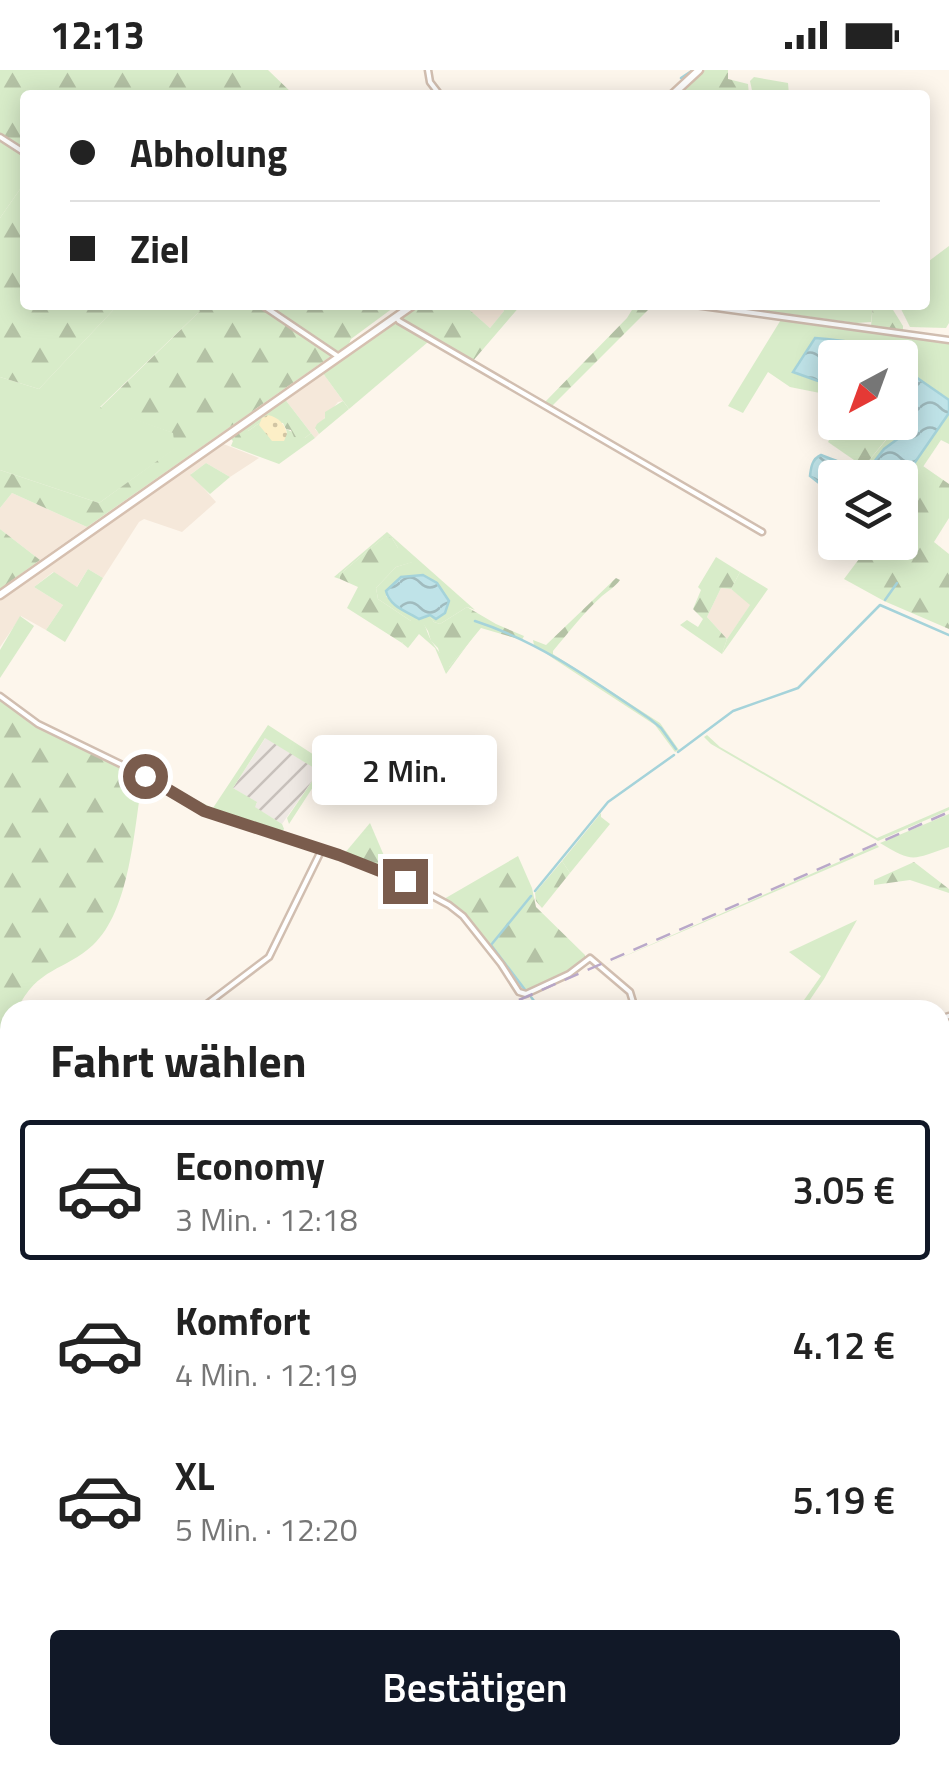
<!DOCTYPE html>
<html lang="de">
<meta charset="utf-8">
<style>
body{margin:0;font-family:"Titillium Web",sans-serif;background:#f2f2f2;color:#222;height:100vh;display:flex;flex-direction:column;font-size:38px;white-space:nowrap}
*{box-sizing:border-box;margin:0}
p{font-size:32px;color:#767676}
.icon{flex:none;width:55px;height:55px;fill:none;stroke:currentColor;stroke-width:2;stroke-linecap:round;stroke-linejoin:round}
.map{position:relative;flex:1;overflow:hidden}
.side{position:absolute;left:0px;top:930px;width:950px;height:765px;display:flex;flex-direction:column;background:#fff;border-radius:30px 30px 0 0;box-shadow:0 5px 25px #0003}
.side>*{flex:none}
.guide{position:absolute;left:20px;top:20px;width:910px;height:220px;border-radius:10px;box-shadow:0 5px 25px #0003;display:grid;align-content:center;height:220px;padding:0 50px;background:#fff}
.needle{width:65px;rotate:221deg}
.controls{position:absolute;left:818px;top:270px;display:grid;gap:20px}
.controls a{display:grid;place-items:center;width:100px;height:100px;border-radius:10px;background:#fff;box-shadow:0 5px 25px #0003;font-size:50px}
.end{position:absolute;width:45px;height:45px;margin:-22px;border:12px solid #7a5c4d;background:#fff;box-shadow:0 0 0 5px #fff}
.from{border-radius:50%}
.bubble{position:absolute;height:70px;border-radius:10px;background:#fff;box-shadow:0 5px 25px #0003;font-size:32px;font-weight:600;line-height:70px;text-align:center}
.guide b{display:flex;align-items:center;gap:35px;height:95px;font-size:38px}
.guide b+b{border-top:2px solid #e0e0e0}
.guide i{width:25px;height:25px;background:#222}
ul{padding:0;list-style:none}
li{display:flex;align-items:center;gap:30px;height:140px;margin:0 20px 15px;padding:0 30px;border:5px solid transparent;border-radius:10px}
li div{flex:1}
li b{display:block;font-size:38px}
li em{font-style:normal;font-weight:600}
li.active{border-color:#111827}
li>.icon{width:90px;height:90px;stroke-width:1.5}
h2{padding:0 50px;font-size:45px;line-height:120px}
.primary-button{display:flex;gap:20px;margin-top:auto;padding:20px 50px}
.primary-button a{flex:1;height:115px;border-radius:10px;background:#111827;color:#fff;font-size:40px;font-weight:600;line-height:115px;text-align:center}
.status{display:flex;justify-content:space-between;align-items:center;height:70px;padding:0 50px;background:#fff;direction:ltr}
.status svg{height:28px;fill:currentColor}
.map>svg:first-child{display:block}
</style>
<div class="status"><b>12:13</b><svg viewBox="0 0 49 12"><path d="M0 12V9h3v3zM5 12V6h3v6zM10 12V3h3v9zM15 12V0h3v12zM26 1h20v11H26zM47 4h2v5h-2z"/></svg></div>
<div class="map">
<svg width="949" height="1695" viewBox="0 0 949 1695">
<defs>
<pattern id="industrial-furrows" width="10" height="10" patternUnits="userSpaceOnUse" patternTransform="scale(2.5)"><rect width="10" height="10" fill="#efe9e4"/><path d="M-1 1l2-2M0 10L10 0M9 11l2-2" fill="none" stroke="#c7c0bb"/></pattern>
<pattern id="forest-firs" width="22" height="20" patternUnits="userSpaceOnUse" patternTransform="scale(2.5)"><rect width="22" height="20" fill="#d8ecc9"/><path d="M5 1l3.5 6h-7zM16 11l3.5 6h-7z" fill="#b4c2a5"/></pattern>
<pattern id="sand-dots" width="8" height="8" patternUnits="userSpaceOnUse" patternTransform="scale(2.5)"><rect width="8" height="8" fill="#fcefc7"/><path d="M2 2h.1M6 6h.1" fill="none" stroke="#d1c5a4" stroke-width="1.8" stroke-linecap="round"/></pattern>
<pattern id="water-waves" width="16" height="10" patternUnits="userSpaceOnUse" patternTransform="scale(2.5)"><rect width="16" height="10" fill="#bfe3e8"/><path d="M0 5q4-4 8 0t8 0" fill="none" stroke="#a0bbbe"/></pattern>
</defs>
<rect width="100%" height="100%" fill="#fdf6ec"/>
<g fill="#f5e8da">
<polygon points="464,235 500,235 504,241 490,258"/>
<polygon points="322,302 343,331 338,332 315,359 319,364 315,368 284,328"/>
<polygon points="221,373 259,388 230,407 206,393 191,404 216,432 182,462 144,449 139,452 103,508 88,499 76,518 53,502 34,517 63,535 46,560 21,546 0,577 0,527"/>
<polygon points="12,423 87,457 40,490 0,459 0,438"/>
<polygon points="721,518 731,519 751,534 727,569 707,547"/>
<polygon points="656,1685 765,1685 774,1689 772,1695 687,1695"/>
</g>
<polygon fill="#fde8e0" points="402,1685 443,1685 452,1688 453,1695 400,1695"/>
<g fill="url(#industrial-furrows)">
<polygon points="266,667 319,701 282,754 254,737 257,733 233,718"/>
<polygon points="10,1163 10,1443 0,1477 0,1167"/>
<polygon points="10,1469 10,1554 0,1554 0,1504"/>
<polygon points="10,1566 10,1685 180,1685 179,1695 0,1695 0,1573"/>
</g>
<g fill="#d8ecc9" fill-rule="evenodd">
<polygon points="754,7 788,13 789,25 753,25 750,11"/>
<polygon points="0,70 25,87 25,112 0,148"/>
<polygon points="949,176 949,253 946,258 910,257 899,235 925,235 925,194"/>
<polygon points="118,235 195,235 201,240 100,337 174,363 176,378 99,433 0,400 0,307 39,319"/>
<polygon points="745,235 873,235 871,252 856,253 745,238"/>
<path d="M 782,248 L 949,272 L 949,330 L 900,296 L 900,288 C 884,287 865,276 848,271 L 794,302 L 835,317 L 835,326 L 790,317 L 768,302 L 743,343 L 728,336 Z"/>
<polygon points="393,252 428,272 349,339 322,302"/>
<polygon points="904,336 914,357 884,379 864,405 867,393 892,363 887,353 900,352 900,338"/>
<polygon points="949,343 949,374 941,370 900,431 900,414"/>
<polygon points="261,352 287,364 286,359 305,368 311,363 315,368 279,394 231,376 233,371 229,367 248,361"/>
<polygon points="206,393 230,407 210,424 190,405"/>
<path d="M 387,462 L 475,540 L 467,537 L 440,554 L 434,552 L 430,546 L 425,547 L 423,552 C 427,559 428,566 432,572 C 438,581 444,588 449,597 L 476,563 L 446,604 L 435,578 L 419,564 L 408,578 L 402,573 L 409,567 L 411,551 L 378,529 L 376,518 L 396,497 L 412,492 L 398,478 L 392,468 L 383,468 L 339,505 L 340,509 L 334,507 ZM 423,505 C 435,512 442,518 449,531 L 445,543 L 425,545 L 420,548 L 395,536 L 386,526 Z"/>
<polygon points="88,499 103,508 65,572 46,560 63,535 34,517 54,502 77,517"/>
<polygon points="740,502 768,519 722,584 727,569 750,535 731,519"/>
<polygon points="20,546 34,556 0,608 0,580"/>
<polygon points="556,586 660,653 679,680 675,682 655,655 554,589"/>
<polygon points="268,655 328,694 289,754 287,748 319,701 265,668 233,718 257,732 255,737 282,754 284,759 281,763 199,736 149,707 213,738"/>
<polygon points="707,665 720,677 877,768 949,737 949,740 878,771 711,674 704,667"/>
<polygon points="601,743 601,747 610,754 570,803 562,791"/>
<path d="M 949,744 L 949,777 C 913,789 914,794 880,773 Z"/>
<polygon points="877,775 879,777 602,896"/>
<polygon points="857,850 824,909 803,940 797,940 821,906 789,882"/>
<polygon points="180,1685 379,1685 377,1695 179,1695"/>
</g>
<g fill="url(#forest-firs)">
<polygon points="0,0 268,0 294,25 25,25 25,81 0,65"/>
<polygon points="705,0 728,0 728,9 748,14 749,25 677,25"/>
<polygon points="25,112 25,235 118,235 39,319 0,307 0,148"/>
<polygon points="195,235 258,235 334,284 87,457 12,423 0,438 0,400 99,433 175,378 173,363 100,338 200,241"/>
<polygon points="265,235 397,235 351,269 349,274 338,282"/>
<polygon points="418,235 464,235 490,258 504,241 500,235 521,235 472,292 404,253 400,247"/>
<polygon points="635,235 653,235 551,337 544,333 627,248"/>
<polygon points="873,235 890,235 903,256 903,262 871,256"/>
<polygon points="284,328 311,363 305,368 294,367 291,360 286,359 283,353 261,352 248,361 245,367 236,369 232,364"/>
<polygon points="343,331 349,339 319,364 315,358 317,354 325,348 325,342"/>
<polygon points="839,353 887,353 892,362 867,393 854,390 828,372"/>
<polygon points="923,396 949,414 949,448 934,472 949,484 949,559 884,531 844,509 871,473 900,472 900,431"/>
<polygon points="0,459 40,490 0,519"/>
<polygon points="384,467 392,468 398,478 404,479 415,488 413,492 396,497 376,518 378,529 420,557 413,566 402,573 347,538 358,517 340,509 339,505"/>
<polygon points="716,487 740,502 731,519 721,518 707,547 727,569 722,584 680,555 687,550 698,557 703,549 693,539 701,520 698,517"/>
<path d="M 616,508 L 620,510 C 615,517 609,520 602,526 C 584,542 569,562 553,581 L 553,584 L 556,586 L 554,589 L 534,575 L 533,570 L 546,575 Z"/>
<polygon points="467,537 496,554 524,566 522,570 481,558 449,597 444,598 438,578 431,571 428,561 422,552 425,547 430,546 434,552 440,554"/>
<path d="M 0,628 L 31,654 L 140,707 L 142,712 C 134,759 130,841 93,875 C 65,901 37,897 17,940 L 10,940 L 10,1048 L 0,1052 Z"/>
<polygon points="370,753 391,802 344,784"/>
<polygon points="518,786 532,818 536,837 585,885 585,890 560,907 525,921 517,915 463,843 444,829"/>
<polygon points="562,791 570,803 542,838 536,831 535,823"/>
<polygon points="914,792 949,819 949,823 910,810 874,815 874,810"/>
</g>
<path fill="url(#sand-dots)" d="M 268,345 C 278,347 285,354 287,364 L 284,371 L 272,371 L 259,355 L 262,348 Z"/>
<g fill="url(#water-waves)" stroke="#a5d3da" stroke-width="2.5">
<path d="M 815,268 C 841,270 865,272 887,287 L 835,288 L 835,317 L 793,302 Z"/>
<polygon points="900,296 949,330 949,343 900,414 900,408 864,407 864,405 884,379 914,357 904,336 900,338"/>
<path d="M 821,385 C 837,392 846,391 853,407 L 835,408 L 835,428 L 833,424 L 810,406 C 811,397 812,389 821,385 Z"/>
<path d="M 423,505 L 437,513 L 449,531 L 445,543 L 436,549 L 430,545 L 419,549 C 406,541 390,537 386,521 L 401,507 Z"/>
</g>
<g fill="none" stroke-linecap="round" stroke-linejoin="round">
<g stroke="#a5d3da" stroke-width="2.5">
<polyline points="681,8 693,0"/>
<polyline points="885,530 897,513"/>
<path d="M 475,551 C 540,572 594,611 650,649 L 661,658 L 676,679"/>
<polyline points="678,682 733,641 798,618 880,535 949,565"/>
<polyline points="535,821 608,732 674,685"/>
<polyline points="526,921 491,875 531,826"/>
<polyline points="531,927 541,940"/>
<polyline points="940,1006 949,990"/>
<polyline points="5,1501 10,1485"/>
<polyline points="0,1565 10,1565"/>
</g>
<g stroke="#d1beb0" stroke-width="9">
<g id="minor">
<polyline points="428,0 430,12 440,25"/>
<polyline points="0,67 25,83"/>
<polyline points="262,235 339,287"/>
<polyline points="695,235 949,270"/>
<polyline points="396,247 399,251 762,462"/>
<polyline points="0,626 38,654 145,706 196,737 392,804 449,835 463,846 501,894 519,922 526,924 569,904 590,888 630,922 633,932 632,940"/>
<polyline points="199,940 269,887 322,779"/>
<polyline points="940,949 949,946"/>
<polyline points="940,1011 949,995"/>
<polyline points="0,1053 10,1049"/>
<polyline points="0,1271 10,1268"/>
<polyline points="0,1452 10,1452"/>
<polyline points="940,1479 949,1480"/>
<polyline points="0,1499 10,1465"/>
<polyline points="0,1690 20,1695"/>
<polyline points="26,1695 28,1685"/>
<polyline points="175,1695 176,1685"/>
<polyline points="458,1695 460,1685"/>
</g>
</g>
<g stroke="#d6c0b0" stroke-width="11">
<g id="secondary">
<polyline points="672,25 699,0"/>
<polyline points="0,525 413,235"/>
<polyline points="0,1559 10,1559"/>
<polyline points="482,1685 521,1689 564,1685"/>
<polyline points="635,1685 674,1695"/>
</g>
</g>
<use href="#minor" stroke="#fff" stroke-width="4"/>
<use href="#secondary" stroke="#fff" stroke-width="6"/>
<g stroke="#b9a8c9" stroke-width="2.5" stroke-dasharray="15 10" stroke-linecap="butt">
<polyline points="496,940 949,742"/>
<polyline points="0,1156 10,1151"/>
</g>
</g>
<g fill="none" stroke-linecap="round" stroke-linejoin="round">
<polyline stroke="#7a5c4d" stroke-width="12" points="145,706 204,741 339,785 405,811"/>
</g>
</svg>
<div class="controls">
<a><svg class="needle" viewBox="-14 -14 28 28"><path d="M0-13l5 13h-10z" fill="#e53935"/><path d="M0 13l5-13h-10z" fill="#767676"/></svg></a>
<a><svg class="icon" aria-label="layers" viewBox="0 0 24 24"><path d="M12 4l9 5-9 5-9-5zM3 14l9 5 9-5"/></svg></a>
</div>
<i class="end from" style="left:145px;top:706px"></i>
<i class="end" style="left:405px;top:811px"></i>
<div class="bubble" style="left:312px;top:665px;width:185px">2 Min.</div>
<div class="guide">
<b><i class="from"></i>Abholung</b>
<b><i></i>Ziel</b>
</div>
<section class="side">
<h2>Fahrt wählen</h2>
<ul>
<li class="active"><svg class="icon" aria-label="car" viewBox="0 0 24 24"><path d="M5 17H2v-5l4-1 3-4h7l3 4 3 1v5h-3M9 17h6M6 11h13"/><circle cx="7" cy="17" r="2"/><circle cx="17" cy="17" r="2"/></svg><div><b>Economy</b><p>3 Min. · 12:18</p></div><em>3.05 €</em></li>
<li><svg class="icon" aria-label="car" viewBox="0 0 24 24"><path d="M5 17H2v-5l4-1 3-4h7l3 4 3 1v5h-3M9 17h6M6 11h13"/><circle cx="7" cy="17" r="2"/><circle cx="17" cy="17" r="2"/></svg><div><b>Komfort</b><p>4 Min. · 12:19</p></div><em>4.12 €</em></li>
<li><svg class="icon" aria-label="car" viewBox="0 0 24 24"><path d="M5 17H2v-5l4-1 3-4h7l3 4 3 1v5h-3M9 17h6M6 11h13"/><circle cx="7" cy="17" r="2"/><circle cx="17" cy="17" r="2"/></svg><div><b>XL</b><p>5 Min. · 12:20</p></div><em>5.19 €</em></li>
</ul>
<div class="primary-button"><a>Bestätigen</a></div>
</section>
</div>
